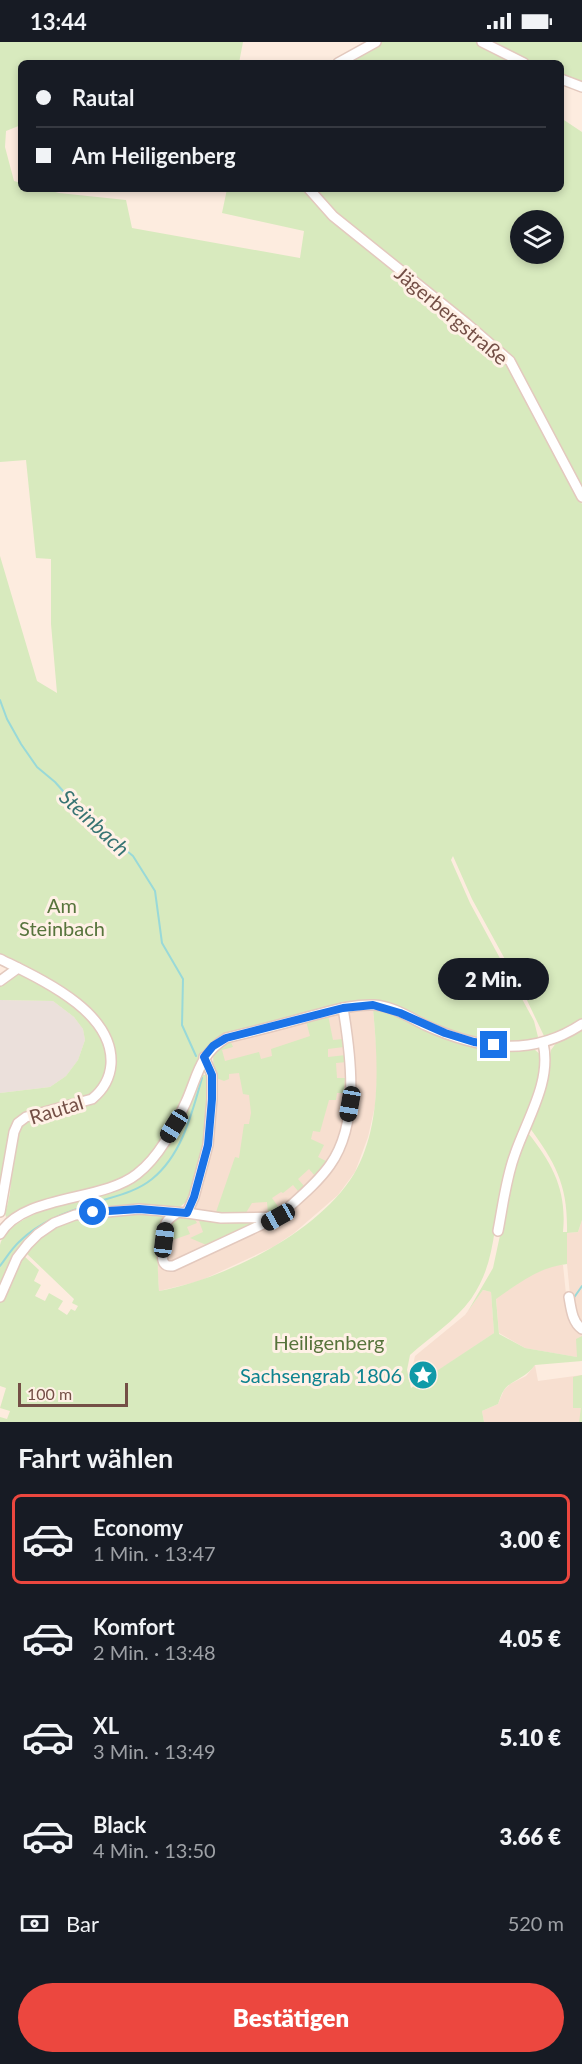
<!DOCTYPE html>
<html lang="de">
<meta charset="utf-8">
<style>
body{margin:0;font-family:Lato,sans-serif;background:#20242c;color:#f1f3f6;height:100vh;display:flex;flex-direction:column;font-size:22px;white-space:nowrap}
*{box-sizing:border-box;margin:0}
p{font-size:20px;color:#9ea1a6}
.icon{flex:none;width:33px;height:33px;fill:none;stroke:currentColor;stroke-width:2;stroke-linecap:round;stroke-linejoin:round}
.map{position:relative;height:1380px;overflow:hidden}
.details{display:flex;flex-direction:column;background:#171b24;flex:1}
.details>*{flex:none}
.banner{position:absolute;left:18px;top:18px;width:546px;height:132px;border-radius:9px;box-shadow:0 3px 9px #0003;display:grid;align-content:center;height:132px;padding:0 18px;background:#171b24}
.buttons{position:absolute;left:510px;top:168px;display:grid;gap:12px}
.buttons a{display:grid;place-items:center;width:54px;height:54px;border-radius:50%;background:#171b24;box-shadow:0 3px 9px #0003;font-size:30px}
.scale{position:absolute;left:18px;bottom:15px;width:110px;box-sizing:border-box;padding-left:6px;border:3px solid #744f46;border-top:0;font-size:16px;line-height:21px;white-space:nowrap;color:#744f46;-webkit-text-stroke:4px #fff1e6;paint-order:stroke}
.end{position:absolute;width:27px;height:27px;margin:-14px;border:8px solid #1a73e8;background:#fff;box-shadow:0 0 0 3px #fff}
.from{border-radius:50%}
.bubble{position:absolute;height:42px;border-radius:21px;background:#171b24;box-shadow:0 3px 9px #0003;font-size:20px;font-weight:800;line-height:42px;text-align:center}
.car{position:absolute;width:18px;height:36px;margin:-18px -9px;border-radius:8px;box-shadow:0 0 4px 2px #0007;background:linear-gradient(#222 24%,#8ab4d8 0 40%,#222 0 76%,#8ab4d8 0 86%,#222 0)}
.banner b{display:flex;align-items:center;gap:21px;height:57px;font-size:22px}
.banner b+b{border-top:2px solid #363941}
.banner i{width:15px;height:15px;background:#f1f3f6}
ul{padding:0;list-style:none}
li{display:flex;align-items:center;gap:18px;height:90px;margin:0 12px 9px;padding:0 6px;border:3px solid transparent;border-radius:9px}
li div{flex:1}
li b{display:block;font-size:22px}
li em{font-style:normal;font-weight:800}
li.current{border-color:#ec473f}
li>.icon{width:54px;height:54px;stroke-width:1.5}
h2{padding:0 18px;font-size:27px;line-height:72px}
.pay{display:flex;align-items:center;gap:15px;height:66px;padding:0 18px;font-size:22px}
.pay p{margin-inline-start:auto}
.cta{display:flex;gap:12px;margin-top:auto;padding:12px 18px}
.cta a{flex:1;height:69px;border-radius:36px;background:#ec473f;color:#fff;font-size:24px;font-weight:800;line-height:69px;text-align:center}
.status{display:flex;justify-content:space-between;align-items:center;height:42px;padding:0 30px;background:#171b24;direction:ltr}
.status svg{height:16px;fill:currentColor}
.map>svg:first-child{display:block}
</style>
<div class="status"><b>13:44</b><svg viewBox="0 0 49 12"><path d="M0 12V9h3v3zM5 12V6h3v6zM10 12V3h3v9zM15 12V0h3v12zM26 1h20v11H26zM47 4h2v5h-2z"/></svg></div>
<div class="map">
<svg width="582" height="1380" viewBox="0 0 582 1380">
<rect width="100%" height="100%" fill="#fdecdf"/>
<g fill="#f7dfd0">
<polygon points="373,967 378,1025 375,1064 368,1095 355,1130 338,1153 294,1191 273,1205 200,1239 159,1249 157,1220 162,1222 168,1183 192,1167 215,1042 212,1012 227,999 349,968"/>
<polygon points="582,1178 582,1285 579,1283 570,1253 567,1222 567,1191 578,1190"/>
<polygon points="555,1223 563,1223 566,1252 582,1290 582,1316 525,1306 499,1291 496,1256 530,1233"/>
<polygon points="483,1248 491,1250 494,1291 415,1344 412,1327 415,1314 465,1273"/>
<polygon points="535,1323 538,1339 582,1333 582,1380 484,1380 482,1369 498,1362 504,1348 510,1342 526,1334"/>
</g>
<polygon fill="#ebe0db" points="0,958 53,959 74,975 83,987 85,998 78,1018 66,1034 50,1045 0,1051"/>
<g fill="#d8eabe" fill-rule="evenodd">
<path d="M 0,0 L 243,0 L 239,21 L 21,21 L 21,83 L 6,89 L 5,105 L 14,139 L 21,141 L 21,147 L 44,147 L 59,151 L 126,158 L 132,186 L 300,216 L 304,189 L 222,171 L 227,147 L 295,147 L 307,151 L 331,177 L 359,201 L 498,313 L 510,327 L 582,462 L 582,978 L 564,989 L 547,995 L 544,994 L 525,954 L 472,857 L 453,814 L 451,818 L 470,861 L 534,979 L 538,995 L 535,999 C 508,1001 482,1000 457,991 C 430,982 404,961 375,958 C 364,957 354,960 343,963 L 226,993 C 195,1008 196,1026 185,1056 C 175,1083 150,1120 126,1137 L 44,1160 L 6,1175 L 5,1171 C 14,1146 10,1120 16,1095 C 18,1089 22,1083 27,1079 L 92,1059 L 114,1015 L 113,1001 L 108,990 L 94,973 L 0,913 L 0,514 L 37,639 L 57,651 L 51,582 L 51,517 L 36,516 L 26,418 L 0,420 Z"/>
<polygon points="382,0 477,0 515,21 345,21"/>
<polygon points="493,0 582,0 582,41 561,32 561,21 535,21"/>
<path d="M 561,76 L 582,90 L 582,446 L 522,331 L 504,307 L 336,171 L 315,147 L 561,147 ZM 520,178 L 554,178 L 554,212 L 520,212 Z"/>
<polygon points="17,931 24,931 64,956 90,978 104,998 107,1025 104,1038 91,1054 23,1073 0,1155 0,1051 50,1045 66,1034 78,1018 85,998 83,987 74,975 53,959 0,958 0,943"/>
<path d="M 373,967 L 505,1008 L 534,1007 L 543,1015 C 538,1061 517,1104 504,1147 C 491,1188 497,1219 471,1257 C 455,1279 430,1295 410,1313 L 407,1328 L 411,1346 L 494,1291 L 491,1250 L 483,1248 L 468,1269 L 493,1226 L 517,1114 L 528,1091 C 553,1122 567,1149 563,1190 L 567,1190 C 568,1144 556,1121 529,1085 L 544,1038 L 551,1008 L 556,1001 L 582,986 L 582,1178 L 578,1190 L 567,1191 L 567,1222 C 539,1225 519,1241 496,1257 L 499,1292 L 525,1306 L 577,1315 L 576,1297 L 582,1294 L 582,1319 L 535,1323 C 525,1337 511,1338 504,1348 C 501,1352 500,1357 498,1362 L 482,1369 L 484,1380 L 0,1380 L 0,1375 L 7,1377 L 10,1369 L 0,1366 L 6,1346 L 0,1344 L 0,1257 L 23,1213 L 39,1228 L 34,1239 L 41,1243 L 35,1254 L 45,1259 L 49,1251 L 63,1259 L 58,1267 L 67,1273 L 71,1267 L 75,1269 L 78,1264 L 72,1261 L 74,1257 L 25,1210 L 35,1190 L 0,1250 C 0,1238 0,1213 0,1203 C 9,1169 85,1158 113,1149 C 124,1145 132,1140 141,1133 L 200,1032 L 210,1034 L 207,1059 L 210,1060 C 206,1089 203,1125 192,1152 C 189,1159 181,1163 176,1169 C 155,1194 157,1218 159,1249 C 225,1237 319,1190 354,1132 C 382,1084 378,1019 373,967 Z"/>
<polygon points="328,973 333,998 343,997 344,1005 328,1007 328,1015 346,1013 347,1020 336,1021 337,1036 345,1036 344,1051 337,1051 336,1058 329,1058 320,1090 313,1089 311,1097 324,1103 318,1115 326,1119 315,1134 309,1127 298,1137 304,1144 298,1149 293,1143 283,1151 281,1150 272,1156 279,1166 268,1172 267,1160 252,1161 244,1174 215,1173 235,1115 239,1116 244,1082 249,1082 251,1071 249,1053 243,1052 239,1031 229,1032 229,1037 224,1039 214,1035 213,1009 230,998 233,1005 222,1008 225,1019 259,1010 261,1017 272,1014 271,1007 310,994 306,979"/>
<polygon points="177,1174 194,1176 197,1181 187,1185 190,1192 164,1201 168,1183"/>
<polygon points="198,1176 262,1178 211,1205 190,1196 203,1190"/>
<polygon points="582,1333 582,1380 579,1380 581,1366 573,1366 573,1335"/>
</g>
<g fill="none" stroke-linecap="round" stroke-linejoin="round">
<g stroke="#99d9d8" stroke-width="2">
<polyline points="0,658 7,677 21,702 37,725 55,740 87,776 133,814 155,849 162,901 183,937 182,983 196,1014"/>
<path d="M 0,1224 C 6,1216 12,1206 20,1199 C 41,1178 70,1169 97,1160 C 116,1154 136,1150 152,1137 C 182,1113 192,1071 202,1036"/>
<polyline points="573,1257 582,1244"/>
</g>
<g stroke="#e3c9be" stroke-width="12">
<g id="minor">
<polyline points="482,0 524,21"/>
<polyline points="338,21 376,0"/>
<polyline points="561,37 582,45"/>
<polyline points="309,147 333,174 466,281 510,319 582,455"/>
<path d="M 0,917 C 40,937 114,969 111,1022 C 110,1036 103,1048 92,1057 L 26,1075 L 18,1081 L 14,1090 L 0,1170"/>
<polyline points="0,939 18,926"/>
<polyline points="187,1171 194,1155 208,1103 212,1057 212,1033 204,1015"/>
<path d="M 278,1175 C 295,1159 316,1143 330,1123 C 360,1081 351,1014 343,966"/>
<path d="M 498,1189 C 503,1163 506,1136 515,1112 C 527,1077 552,1039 543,1001"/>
<path d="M 0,1192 C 23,1152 102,1160 137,1132 C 159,1115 174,1086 186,1060 C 198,1033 199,1013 226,996 C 255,989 283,982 311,974 C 331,969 353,962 374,963 C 392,964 409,975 425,983 C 478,1007 531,1016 582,982"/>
<path d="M 0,1255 L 17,1216 L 28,1202 L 38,1192 L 54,1181 L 75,1173 L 139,1167 L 187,1171 L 221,1176 L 278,1175 L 173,1224 C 169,1224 167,1225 164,1221 C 160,1217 164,1187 166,1181 C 168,1177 172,1174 177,1171"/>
<path d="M 569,1255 C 571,1266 572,1280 582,1287"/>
</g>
</g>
<use href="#minor" stroke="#fff" stroke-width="9"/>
</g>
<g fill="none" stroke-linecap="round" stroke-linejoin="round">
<polyline stroke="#1a73e8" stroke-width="8" points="93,1170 139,1167 187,1171 194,1155 208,1103 212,1057 212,1033 204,1015 213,1004 226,996 343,966 373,963 400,971 445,991 474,1000 494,1003"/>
</g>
<defs>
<g id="sight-disc" transform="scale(1.5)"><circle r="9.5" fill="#0f9aa8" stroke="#fff1e6"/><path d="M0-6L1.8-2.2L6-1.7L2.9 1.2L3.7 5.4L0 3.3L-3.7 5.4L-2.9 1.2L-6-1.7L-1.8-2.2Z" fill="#fff"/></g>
</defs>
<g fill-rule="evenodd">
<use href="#sight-disc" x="423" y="1333"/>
</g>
<g text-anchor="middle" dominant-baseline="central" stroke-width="6" stroke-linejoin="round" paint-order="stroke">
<g font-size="20" fill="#744f46" stroke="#fff1e6">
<text transform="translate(452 273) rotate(40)">Jägerbergstraße</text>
<text transform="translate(56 1067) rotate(-17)">Rautal</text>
</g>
<g font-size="20" fill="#57743c" stroke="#fff1e6">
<text x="62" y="863">Am<tspan x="62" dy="23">Steinbach</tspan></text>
<text x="329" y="1300">Heiligenberg</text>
</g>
<g font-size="20" fill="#0d838f" stroke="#fff1e6" text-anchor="end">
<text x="402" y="1333">Sachsengrab 1806</text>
</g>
<g font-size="21" font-style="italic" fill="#377473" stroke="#fff1e6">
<text transform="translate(95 780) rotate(43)">Steinbach</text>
</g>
</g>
</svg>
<div class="buttons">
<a><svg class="icon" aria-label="layers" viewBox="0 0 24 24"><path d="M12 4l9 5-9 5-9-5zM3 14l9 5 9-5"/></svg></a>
</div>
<div class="scale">100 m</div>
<i class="end from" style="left:93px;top:1170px"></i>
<i class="end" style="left:494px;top:1003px"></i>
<div class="bubble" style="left:438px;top:916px;width:111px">2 Min.</div>
<i class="car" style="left:350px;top:1062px;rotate:190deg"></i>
<i class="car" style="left:174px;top:1084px;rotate:212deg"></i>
<i class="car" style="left:278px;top:1175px;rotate:241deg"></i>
<i class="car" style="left:164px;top:1198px;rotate:7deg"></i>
<div class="banner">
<b><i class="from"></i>Rautal</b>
<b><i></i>Am Heiligenberg</b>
</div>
</div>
<section class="details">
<h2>Fahrt wählen</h2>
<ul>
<li class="current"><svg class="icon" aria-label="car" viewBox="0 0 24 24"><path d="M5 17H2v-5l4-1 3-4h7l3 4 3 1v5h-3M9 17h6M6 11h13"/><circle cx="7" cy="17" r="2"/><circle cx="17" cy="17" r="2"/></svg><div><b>Economy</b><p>1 Min. · 13:47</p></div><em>3.00 €</em></li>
<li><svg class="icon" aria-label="car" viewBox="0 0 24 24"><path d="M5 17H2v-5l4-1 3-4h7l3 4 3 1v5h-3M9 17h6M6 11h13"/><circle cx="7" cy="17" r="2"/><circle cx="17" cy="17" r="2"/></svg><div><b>Komfort</b><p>2 Min. · 13:48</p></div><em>4.05 €</em></li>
<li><svg class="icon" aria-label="car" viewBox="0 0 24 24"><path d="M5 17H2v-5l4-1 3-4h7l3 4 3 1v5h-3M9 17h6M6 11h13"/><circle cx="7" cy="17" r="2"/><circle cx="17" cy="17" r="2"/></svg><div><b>XL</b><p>3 Min. · 13:49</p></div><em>5.10 €</em></li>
<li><svg class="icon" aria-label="car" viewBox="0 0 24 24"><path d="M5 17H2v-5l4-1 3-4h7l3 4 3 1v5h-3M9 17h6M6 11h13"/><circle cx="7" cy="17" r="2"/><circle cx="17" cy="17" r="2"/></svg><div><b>Black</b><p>4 Min. · 13:50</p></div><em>3.66 €</em></li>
</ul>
<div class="pay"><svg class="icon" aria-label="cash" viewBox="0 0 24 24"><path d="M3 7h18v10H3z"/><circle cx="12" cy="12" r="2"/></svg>Bar<p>520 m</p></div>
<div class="cta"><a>Bestätigen</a></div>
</section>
